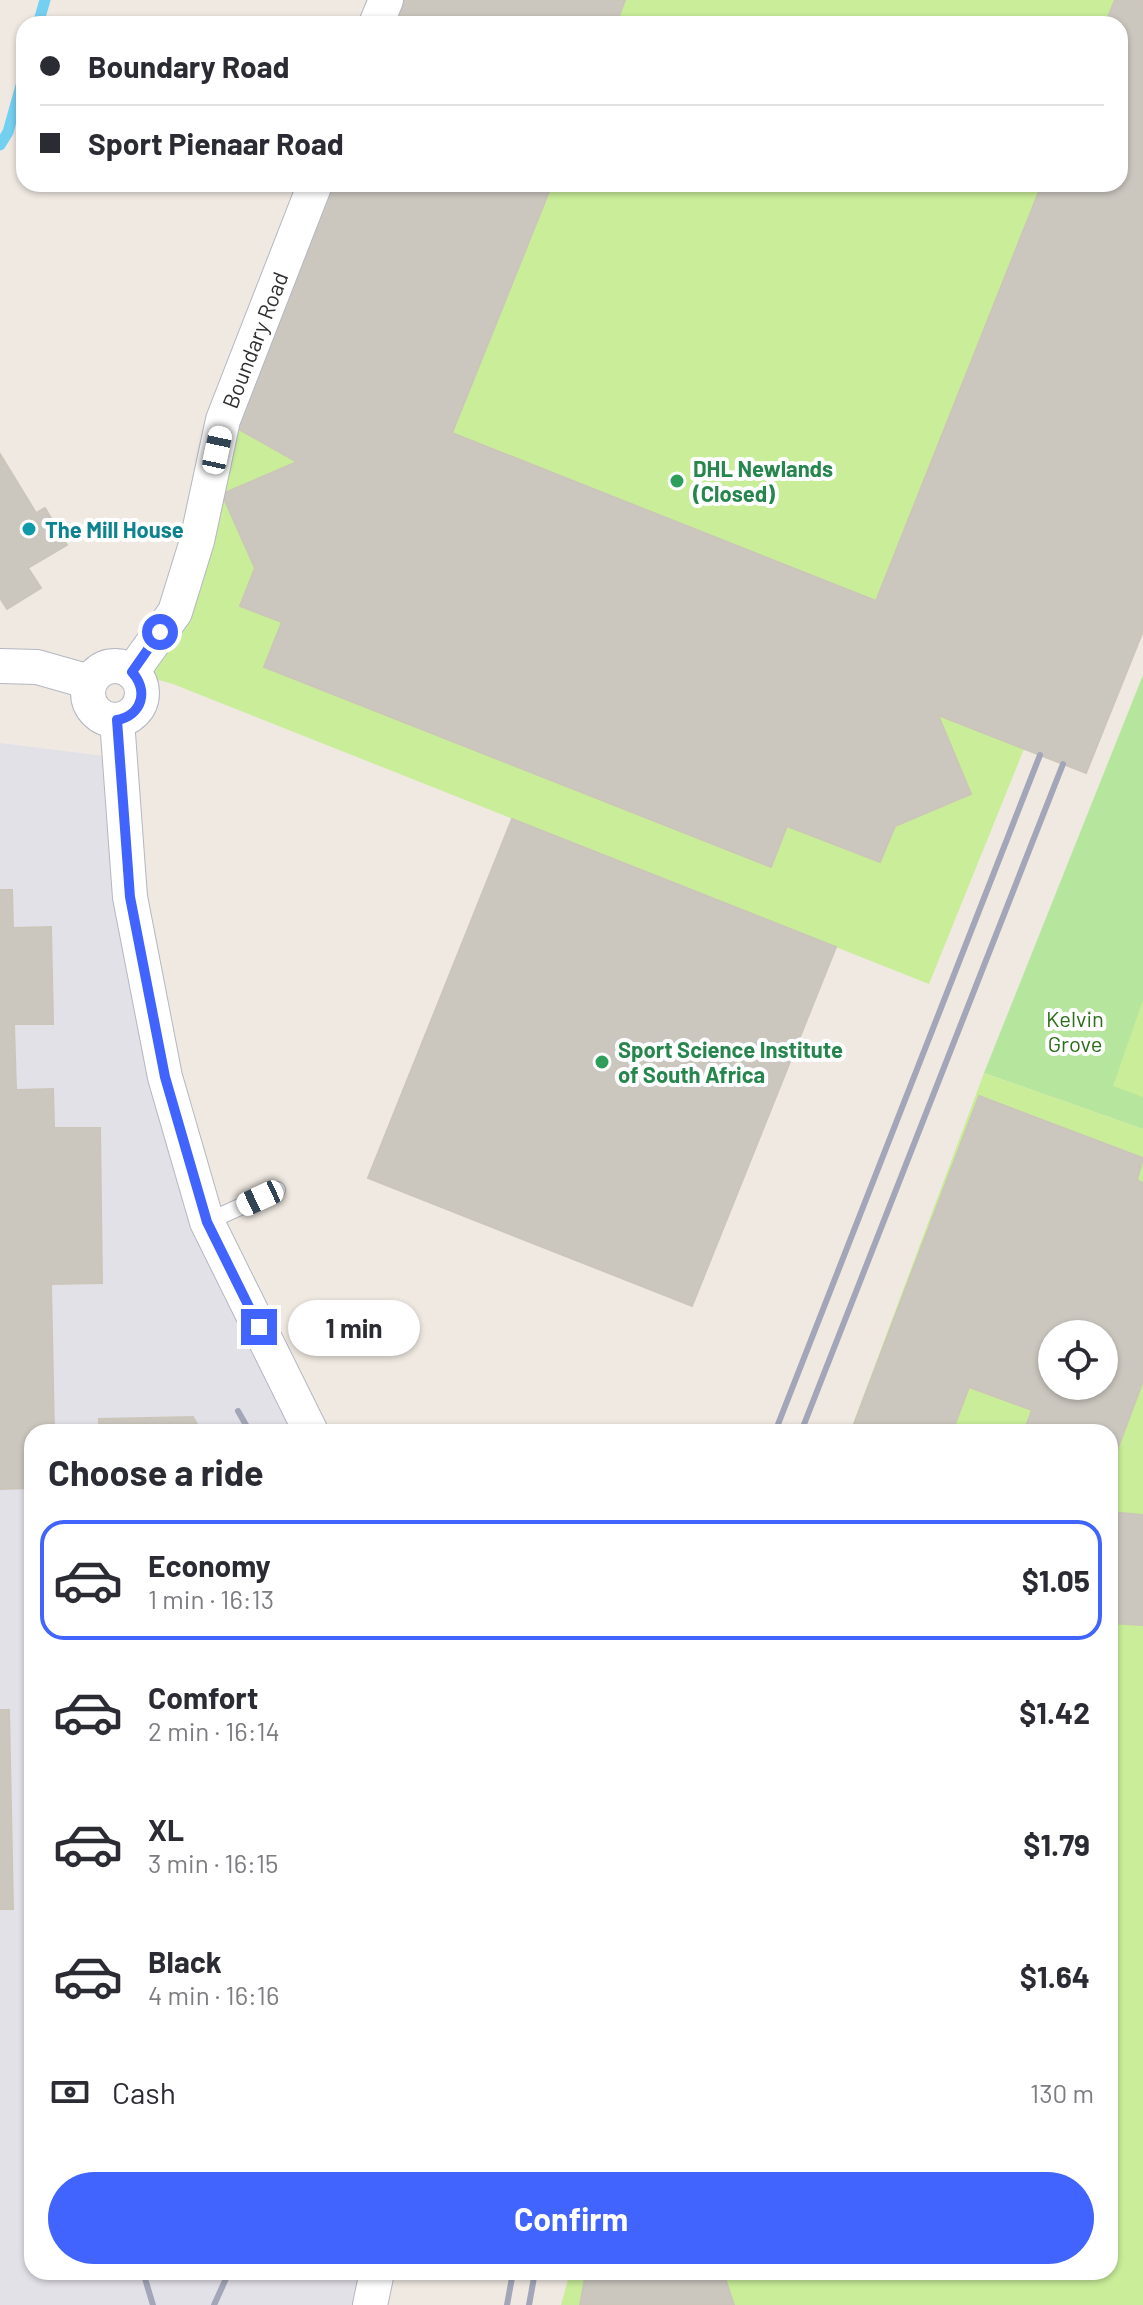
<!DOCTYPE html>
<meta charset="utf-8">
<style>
body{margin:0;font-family:Barlow,sans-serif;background:#f2f2f3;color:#2b2b33;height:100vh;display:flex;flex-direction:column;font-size:30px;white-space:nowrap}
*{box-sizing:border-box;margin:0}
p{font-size:26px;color:#7c7c81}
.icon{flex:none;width:44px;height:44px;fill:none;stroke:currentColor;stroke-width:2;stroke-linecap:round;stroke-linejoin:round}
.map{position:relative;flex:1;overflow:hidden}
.details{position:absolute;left:24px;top:1424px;width:1094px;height:856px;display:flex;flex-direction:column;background:#fff;border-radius:24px;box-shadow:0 2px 6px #0004}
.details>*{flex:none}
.top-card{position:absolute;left:16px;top:16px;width:1112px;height:176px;border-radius:24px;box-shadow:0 2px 6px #0004;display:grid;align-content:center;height:176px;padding:0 24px;background:#fff}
.fabs{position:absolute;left:1038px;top:1320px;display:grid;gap:16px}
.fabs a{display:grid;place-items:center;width:80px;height:80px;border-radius:50%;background:#fff;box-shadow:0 2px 6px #0004;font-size:40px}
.end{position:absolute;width:36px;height:36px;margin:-18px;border:10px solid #4064fd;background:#fff;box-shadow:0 0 0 4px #fff}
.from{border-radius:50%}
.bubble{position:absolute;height:56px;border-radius:28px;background:#fff;box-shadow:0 2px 6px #0004;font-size:26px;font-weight:700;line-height:56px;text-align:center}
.car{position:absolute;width:24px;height:48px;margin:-24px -12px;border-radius:10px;box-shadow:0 0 6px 2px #0007;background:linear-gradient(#fff 24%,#345 0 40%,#fff 0 76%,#345 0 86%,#fff 0)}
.top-card b{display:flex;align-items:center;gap:28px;height:76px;font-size:30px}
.top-card b+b{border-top:2px solid #e1e1e2}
.top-card i{width:20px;height:20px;background:#2b2b33}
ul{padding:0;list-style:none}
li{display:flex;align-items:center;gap:24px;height:120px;margin:0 16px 12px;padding:0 8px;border:4px solid transparent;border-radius:24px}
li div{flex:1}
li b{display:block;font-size:30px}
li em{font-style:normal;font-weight:700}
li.on{border-color:#4064fd}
li>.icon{width:72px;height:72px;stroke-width:1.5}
h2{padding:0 24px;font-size:36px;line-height:96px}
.pay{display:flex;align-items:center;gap:20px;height:88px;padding:0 24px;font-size:30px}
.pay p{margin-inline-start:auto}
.cta{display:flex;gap:16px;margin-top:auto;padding:16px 24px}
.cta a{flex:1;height:92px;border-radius:48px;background:#4064fd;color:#fff;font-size:32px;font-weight:700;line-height:92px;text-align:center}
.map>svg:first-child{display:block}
</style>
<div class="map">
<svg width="1143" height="2305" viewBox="0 0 1143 2305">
<rect width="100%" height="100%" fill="#efe9e1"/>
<polygon fill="#e3e1e8" points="0,743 120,758 165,1077 311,1432 32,1432 32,2272 377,2272 370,2305 0,2305"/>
<polygon fill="#b6e69d" points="1143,675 1143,1129 984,1073"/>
<g fill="#c9ed99" fill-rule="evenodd">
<polygon points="386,0 1143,0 1143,631 1086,773 1024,749 929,984 173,684 132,672 175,612 315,184 1120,184 1120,24 376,24"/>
<polygon points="1143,1000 1143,1097 1113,1086"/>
<path d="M 984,1073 L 1143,1129 L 1143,2305 L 561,2305 L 570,2272 L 1110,2272 L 1110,1432 L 850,1432 ZM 1052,1334 L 1104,1334 L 1104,1386 L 1052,1386 Z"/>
</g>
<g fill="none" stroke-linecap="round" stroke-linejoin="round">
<g stroke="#74d0f1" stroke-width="11">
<polyline points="38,24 45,0"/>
<polyline points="0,145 8,132 24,75"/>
</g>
</g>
<g fill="#cbc7bf" stroke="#cbc5ba" stroke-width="2" fill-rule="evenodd">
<polygon points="386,0 625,0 616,24 376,24"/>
<polygon points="1115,0 1143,0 1143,631 1086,773 938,715 971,794 895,826 880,862 787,826 771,867 264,667 282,622 240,606 255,568 222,494 297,462 223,420 315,184 552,184 452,433 876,601 1042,184 1120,184 1120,24 1105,24"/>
<polygon points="0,454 36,513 45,508 67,545 28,568 41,588 7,609 0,598"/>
<polygon points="512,819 836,947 692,1306 368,1178"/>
<polygon points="0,890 12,890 13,928 51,927 53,1024 14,1024 16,1090 53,1089 54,1128 100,1128 102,1283 51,1284 54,1432 32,1432 32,1488 0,1489"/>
<path d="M 979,1096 L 1143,1158 L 1137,1180 L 1143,1183 L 1143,1381 L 1113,1461 L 1110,1460 L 1110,1432 L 1024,1432 L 1032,1410 L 969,1387 L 952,1432 L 851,1432 ZM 1052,1334 L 1104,1334 L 1104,1386 L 1052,1386 Z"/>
<polygon points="193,1417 201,1432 99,1432 99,1419"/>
<polygon points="1110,1512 1143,1515 1143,1625 1110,1623"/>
<polygon points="0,1710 9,1710 13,1909 0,1909"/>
<polygon points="586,2272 723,2272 734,2305 580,2305"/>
</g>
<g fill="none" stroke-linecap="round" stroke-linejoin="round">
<g stroke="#b4b7c1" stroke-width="18">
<polyline id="lane" points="207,1222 277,1190"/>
</g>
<g stroke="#b4b7c1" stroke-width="36">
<g id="street">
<polyline points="376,24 386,0"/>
<circle cx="115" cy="693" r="27"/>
<polyline points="0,666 37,667 90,682"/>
<path id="s1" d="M 132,672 L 175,612 L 197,541 L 223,420 L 315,184"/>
<polyline points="117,720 130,897 165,1077 207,1222 311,1432"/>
<polyline points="370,2305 377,2272"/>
</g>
</g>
<use href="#lane" stroke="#fff" stroke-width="16"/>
<use href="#street" stroke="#fff" stroke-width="34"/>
<g stroke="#a3a6b8" stroke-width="6">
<polyline points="238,1411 250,1432"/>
<polyline points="775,1432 1040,755"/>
<polyline points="801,1432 1063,764"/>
<polyline points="143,2272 153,2305"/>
<polyline points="214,2305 229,2272"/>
<polyline points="507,2305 513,2272"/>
<polyline points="529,2305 535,2272"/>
</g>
</g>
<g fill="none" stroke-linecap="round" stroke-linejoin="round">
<path stroke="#4064fd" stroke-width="10" d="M 160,632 L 132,672 C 149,691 142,715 117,720 L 130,897 L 165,1077 L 207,1222 L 259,1327"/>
</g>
<g fill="#2e9e5b" stroke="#fff" stroke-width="3">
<circle cx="677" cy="481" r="8"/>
<circle cx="602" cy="1062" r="8"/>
</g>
<circle fill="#0f9aa8" stroke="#fff" stroke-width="3" cx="29" cy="529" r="8"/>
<g text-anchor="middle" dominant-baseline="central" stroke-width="8" stroke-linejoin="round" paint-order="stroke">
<g font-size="22" fill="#2e2e2e" stroke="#fff">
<text stroke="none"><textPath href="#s1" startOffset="358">Boundary Road</textPath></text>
</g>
<g font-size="22" font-weight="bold" fill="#27864d" stroke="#fff" text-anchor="start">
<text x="693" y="468">DHL Newlands<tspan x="693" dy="25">(Closed)</tspan></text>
<text x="618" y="1049">Sport Science Institute<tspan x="618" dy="25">of South Africa</tspan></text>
</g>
<g font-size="22" font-weight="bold" fill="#0d838f" stroke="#fff" text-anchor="start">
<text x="45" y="529">The Mill House</text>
</g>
<g font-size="22" fill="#2c6f1a" stroke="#fff">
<text x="1075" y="1018">Kelvin<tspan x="1075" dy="25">Grove</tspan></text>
</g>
</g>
</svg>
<div class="fabs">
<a><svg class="icon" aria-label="locate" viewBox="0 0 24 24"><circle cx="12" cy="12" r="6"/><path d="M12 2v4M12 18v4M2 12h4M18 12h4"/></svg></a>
</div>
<i class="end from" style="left:160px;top:632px"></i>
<i class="end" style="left:259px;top:1327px"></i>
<div class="bubble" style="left:288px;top:1300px;width:132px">1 min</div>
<i class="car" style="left:217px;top:450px;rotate:12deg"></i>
<i class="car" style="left:260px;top:1198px;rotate:245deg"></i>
<div class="top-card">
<b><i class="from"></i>Boundary Road</b>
<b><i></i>Sport Pienaar Road</b>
</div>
<section class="details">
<h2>Choose a ride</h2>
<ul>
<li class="on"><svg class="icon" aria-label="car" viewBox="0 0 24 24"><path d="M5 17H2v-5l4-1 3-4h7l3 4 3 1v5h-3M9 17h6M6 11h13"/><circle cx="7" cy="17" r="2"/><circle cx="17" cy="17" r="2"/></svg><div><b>Economy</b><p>1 min · 16:13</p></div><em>$1.05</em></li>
<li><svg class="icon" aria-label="car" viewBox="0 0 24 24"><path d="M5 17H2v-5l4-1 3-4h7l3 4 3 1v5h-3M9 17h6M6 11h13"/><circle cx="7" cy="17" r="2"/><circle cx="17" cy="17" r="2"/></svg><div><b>Comfort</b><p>2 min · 16:14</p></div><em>$1.42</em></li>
<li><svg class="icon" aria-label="car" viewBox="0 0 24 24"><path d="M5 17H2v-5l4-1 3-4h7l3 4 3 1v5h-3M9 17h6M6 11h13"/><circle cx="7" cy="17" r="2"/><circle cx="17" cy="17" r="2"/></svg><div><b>XL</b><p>3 min · 16:15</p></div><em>$1.79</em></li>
<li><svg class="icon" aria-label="car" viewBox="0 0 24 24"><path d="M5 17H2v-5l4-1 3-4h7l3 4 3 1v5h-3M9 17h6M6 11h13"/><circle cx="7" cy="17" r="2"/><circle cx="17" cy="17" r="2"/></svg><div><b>Black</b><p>4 min · 16:16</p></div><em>$1.64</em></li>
</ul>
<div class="pay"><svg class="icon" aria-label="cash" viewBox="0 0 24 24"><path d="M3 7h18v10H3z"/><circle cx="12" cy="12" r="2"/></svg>Cash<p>130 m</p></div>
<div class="cta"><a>Confirm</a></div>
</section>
</div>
